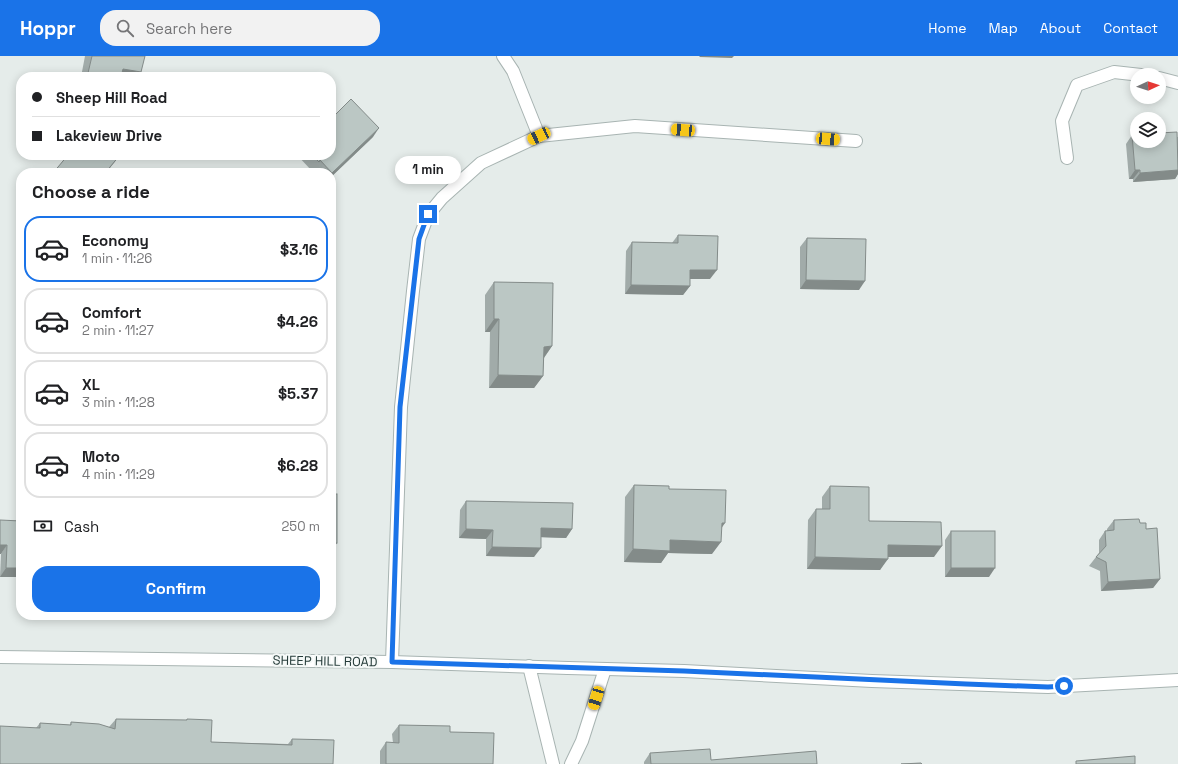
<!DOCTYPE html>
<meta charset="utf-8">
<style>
body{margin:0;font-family:"Space Grotesk",sans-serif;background:#f2f2f2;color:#202124;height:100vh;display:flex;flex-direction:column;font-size:15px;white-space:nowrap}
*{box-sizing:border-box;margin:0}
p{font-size:13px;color:#757577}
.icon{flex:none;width:22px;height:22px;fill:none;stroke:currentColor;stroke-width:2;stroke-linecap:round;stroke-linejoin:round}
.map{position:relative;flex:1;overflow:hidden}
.details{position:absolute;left:16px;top:112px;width:320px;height:452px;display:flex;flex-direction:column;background:#fff;border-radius:16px;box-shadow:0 2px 10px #0003}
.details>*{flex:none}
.guide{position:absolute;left:16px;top:16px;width:320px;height:88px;border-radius:16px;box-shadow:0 2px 10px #0003;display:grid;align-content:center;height:88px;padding:0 16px;background:#fff}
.needle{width:26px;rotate:87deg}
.controls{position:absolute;left:1130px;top:12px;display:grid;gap:8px}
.controls a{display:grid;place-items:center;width:36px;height:36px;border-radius:50%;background:#fff;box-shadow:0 2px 10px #0003;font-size:20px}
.end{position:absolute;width:18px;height:18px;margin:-9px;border:5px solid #1a73e8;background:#fff;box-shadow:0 0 0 2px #fff}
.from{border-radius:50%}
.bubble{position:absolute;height:28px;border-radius:14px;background:#fff;box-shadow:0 2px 10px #0003;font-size:13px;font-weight:700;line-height:28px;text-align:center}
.car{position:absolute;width:12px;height:24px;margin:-12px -6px;border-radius:5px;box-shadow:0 0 3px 1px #0007;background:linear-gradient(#f5c518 24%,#345 0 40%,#f5c518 0 76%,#345 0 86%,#f5c518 0)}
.guide b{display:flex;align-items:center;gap:14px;height:38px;font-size:15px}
.guide b+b{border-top:1px solid #e0e0e0}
.guide i{width:10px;height:10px;background:#202124}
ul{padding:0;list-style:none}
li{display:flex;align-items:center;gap:12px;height:66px;margin:0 8px 6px;padding:0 8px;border:2px solid #e0e0e0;border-radius:16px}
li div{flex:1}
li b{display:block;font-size:15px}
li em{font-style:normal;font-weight:700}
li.on{border-color:#1a73e8}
li>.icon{width:36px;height:36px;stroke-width:1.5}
h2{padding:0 16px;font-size:18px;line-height:48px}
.pay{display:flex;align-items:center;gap:10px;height:44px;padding:0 16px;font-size:15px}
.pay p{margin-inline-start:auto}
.primary-button{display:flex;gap:8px;margin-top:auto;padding:8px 16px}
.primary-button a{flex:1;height:46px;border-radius:16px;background:#1a73e8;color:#fff;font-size:16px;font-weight:700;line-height:46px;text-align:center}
header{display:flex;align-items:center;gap:24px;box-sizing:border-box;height:56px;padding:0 20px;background:#1a73e8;color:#fff}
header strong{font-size:19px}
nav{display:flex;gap:22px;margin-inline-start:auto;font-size:14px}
.search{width:280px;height:36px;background:#f2f2f2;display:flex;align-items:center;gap:10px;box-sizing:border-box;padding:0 14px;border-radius:16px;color:#757577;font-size:15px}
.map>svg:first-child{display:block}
</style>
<header>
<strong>Hoppr</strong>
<div class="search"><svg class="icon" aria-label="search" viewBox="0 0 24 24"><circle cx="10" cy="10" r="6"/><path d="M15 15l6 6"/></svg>Search here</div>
<nav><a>Home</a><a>Map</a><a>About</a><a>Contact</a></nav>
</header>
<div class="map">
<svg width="1178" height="708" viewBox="0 0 1178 708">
<rect width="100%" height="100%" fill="#e5ecea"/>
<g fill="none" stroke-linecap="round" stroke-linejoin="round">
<g stroke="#a8b4b2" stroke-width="14">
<g id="service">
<polyline points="503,0 513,15 539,80"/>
<polyline points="1159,22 1178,27"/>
<polyline points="1067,102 1062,65 1077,29 1114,16 1141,19"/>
</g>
</g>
<g stroke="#a8b4b2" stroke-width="14">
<g id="minor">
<polyline points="0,601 392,606 568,612"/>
<polyline points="392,606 401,351 413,235 419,183 428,159 442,142 481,107 539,80 635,70 856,85"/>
</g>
</g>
<g stroke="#a8b4b2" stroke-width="14">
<g id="tertiary">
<polyline points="529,610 553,708"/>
<polyline points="568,612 684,615 872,625 1048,631 1178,624"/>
<polyline points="571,708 582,685 605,613"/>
</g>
</g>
<use href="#service" stroke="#fff" stroke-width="12"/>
<use href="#minor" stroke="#fff" stroke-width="12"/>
<use href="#tertiary" stroke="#fff" stroke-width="12"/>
</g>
<g fill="#a1aba9">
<polygon points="84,0 145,0 138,21 81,21 85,0"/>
<polygon points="1132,79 1178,81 1178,118 1175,123 1133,126 1133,123 1129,123 1126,88"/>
<polygon points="373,81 331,121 331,117 318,117 314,113 312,115 297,99 331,99"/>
<polygon points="678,179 710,223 690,223 690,230 683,239 625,238 626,195 632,186 672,187"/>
<polygon points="807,182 859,234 800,233 800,191"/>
<polygon points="494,226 552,290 544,302 543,320 534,332 489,332 490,276 485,276 485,239"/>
<polygon points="634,429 669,433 712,498 668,497 661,507 624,506 625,441"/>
<polygon points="830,430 869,465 934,501 888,501 880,514 807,513 808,464 816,453 822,453 822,441"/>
<polygon points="466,445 572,473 566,482 541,481 534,501 486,500 486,483 459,482 460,454"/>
<polygon points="1114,464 1140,467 1146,473 1160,523 1153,532 1101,535 1100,515 1089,510 1096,501 1099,497 1099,484 1105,475 1107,475 1107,473"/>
<polygon points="21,465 21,521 0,521 1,498"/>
<polygon points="951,475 989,521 945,521 945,484"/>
<polygon points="116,663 186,664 187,663 211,686 288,688 292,683 333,708 36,672 40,667 70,669 71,666 109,671"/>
<polygon points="399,669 450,676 493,708 380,708 380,695 386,686 393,687 392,678"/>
<polygon points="650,697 711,704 817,708 644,708 644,706"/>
</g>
<g fill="#838b89">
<polygon points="700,0 734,0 732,2 699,1"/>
<polygon points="123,13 141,16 138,21 117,21"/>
<polygon points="88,17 106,21 85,21"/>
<polygon points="379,72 373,81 331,121 331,118 332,117"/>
<polygon points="120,99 106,117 105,117"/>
<polygon points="1135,114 1140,114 1133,123 1129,123"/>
<polygon points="1178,114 1178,118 1175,123 1133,126 1140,117"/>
<polygon points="690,214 717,214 710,223 684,223"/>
<polygon points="806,224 865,225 859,234 800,233"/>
<polygon points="631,229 690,230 683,239 625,238"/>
<polygon points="494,263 499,263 490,276 485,276"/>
<polygon points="552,290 543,303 544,291"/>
<polygon points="498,319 543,320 534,332 489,332"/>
<polygon points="722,467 725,467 716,480"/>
<polygon points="541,472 572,473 566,482 535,481"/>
<polygon points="466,473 493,474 486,483 459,482"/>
<polygon points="670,484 721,486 712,498 668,497 661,507 624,506 633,493"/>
<polygon points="331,487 337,487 331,495"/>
<polygon points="0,489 7,489 1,498 0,498"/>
<polygon points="888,489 942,490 934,501 880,501"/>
<polygon points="492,491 541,492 534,501 486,500"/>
<polygon points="815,501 888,503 880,514 807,513"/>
<polygon points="6,512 21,512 21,521 0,521"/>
<polygon points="951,512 995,512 989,521 945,521"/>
<polygon points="1160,523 1153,532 1101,535 1108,526"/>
</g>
<g fill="#bbc7c4" stroke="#838b89">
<polygon points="92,0 145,0 141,16 123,13 121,21 106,21 88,17"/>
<polygon points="351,43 379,72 332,117 320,104 319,106 312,99 331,99 331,63"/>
<polygon points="1177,76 1178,114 1140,117 1140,114 1135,114 1132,79 1137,79 1137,85 1159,85 1159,77"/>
<polygon points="68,99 120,99 105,117 53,117"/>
<polygon points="678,179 718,180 717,214 690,214 690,230 631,229 632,186 678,187"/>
<polygon points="807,182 866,183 865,225 806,224"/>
<polygon points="494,226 553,227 552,290 544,291 543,320 498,319 499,263 494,263"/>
<polygon points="634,429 669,430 669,433 726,434 725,467 722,467 721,486 670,484 670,495 633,493"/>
<polygon points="830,430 869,431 869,465 941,466 942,490 888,489 888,503 815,501 816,453 830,453"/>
<rect x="331" y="438" width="6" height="49"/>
<polygon points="466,445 573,447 572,473 541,472 541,492 492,491 493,474 466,473"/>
<polygon points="1139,463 1140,467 1146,467 1146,473 1157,472 1160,523 1108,526 1106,506 1096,501 1106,490 1105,475 1114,474 1114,464"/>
<polygon points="0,464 21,465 21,512 6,512 7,489 0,489"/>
<rect x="951" y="475" width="44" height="37"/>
<polygon points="116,663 187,664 187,663 212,664 211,686 292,689 292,683 334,684 333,708 0,708 0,670 40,672 40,667 71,669 71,666 99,668 115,673"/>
<polygon points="399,669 450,670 450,676 494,677 493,708 386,708 386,686 399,687"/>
<polygon points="710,693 711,704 816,695 817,708 651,708 650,697"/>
<polygon points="1135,700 1135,708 1076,708 1076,705"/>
<polygon points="921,707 922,708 901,708"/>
</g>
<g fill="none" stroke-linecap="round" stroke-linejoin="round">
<polyline stroke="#1a73e8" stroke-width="5" points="428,158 419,183 400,351 392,606 684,615 966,628 1048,631 1064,630"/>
</g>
<g text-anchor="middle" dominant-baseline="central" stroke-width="4" stroke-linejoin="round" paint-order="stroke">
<g font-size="13" fill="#263c3a" stroke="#f5f9f8">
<text transform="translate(325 605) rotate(1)">SHEEP HILL ROAD</text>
</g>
</g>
</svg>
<div class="controls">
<a><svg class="needle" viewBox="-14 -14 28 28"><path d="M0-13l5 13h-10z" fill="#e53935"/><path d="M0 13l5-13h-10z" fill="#757577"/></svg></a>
<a><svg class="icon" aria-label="layers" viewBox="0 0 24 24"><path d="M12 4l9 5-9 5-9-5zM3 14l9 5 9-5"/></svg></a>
</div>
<i class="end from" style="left:1064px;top:630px"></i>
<i class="end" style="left:428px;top:158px"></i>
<div class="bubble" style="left:395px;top:100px;width:66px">1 min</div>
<i class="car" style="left:683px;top:74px;rotate:274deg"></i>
<i class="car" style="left:539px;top:80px;rotate:245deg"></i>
<i class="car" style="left:828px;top:83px;rotate:94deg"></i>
<i class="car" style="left:596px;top:642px;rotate:197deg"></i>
<div class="guide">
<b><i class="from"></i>Sheep Hill Road</b>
<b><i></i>Lakeview Drive</b>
</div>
<section class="details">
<h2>Choose a ride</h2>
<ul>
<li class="on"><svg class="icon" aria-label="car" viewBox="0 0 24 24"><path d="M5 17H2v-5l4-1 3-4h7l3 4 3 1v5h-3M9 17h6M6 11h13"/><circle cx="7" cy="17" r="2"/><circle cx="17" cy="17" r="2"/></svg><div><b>Economy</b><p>1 min · 11:26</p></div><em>$3.16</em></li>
<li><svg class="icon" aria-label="car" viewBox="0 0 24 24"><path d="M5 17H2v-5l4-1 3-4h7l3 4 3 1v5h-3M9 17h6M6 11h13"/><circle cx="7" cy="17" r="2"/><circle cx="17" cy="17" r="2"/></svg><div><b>Comfort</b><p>2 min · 11:27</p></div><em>$4.26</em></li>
<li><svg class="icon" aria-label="car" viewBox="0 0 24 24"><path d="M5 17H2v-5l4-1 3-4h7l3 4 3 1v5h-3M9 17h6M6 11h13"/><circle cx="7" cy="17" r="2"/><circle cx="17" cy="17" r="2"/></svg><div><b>XL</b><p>3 min · 11:28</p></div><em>$5.37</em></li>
<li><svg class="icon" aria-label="car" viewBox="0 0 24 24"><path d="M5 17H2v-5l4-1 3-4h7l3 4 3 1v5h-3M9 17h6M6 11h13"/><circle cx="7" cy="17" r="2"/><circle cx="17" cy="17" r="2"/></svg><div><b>Moto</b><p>4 min · 11:29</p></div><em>$6.28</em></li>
</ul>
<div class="pay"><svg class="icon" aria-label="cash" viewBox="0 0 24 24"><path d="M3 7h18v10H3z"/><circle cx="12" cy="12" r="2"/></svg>Cash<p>250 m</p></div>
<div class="primary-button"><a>Confirm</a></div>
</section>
</div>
